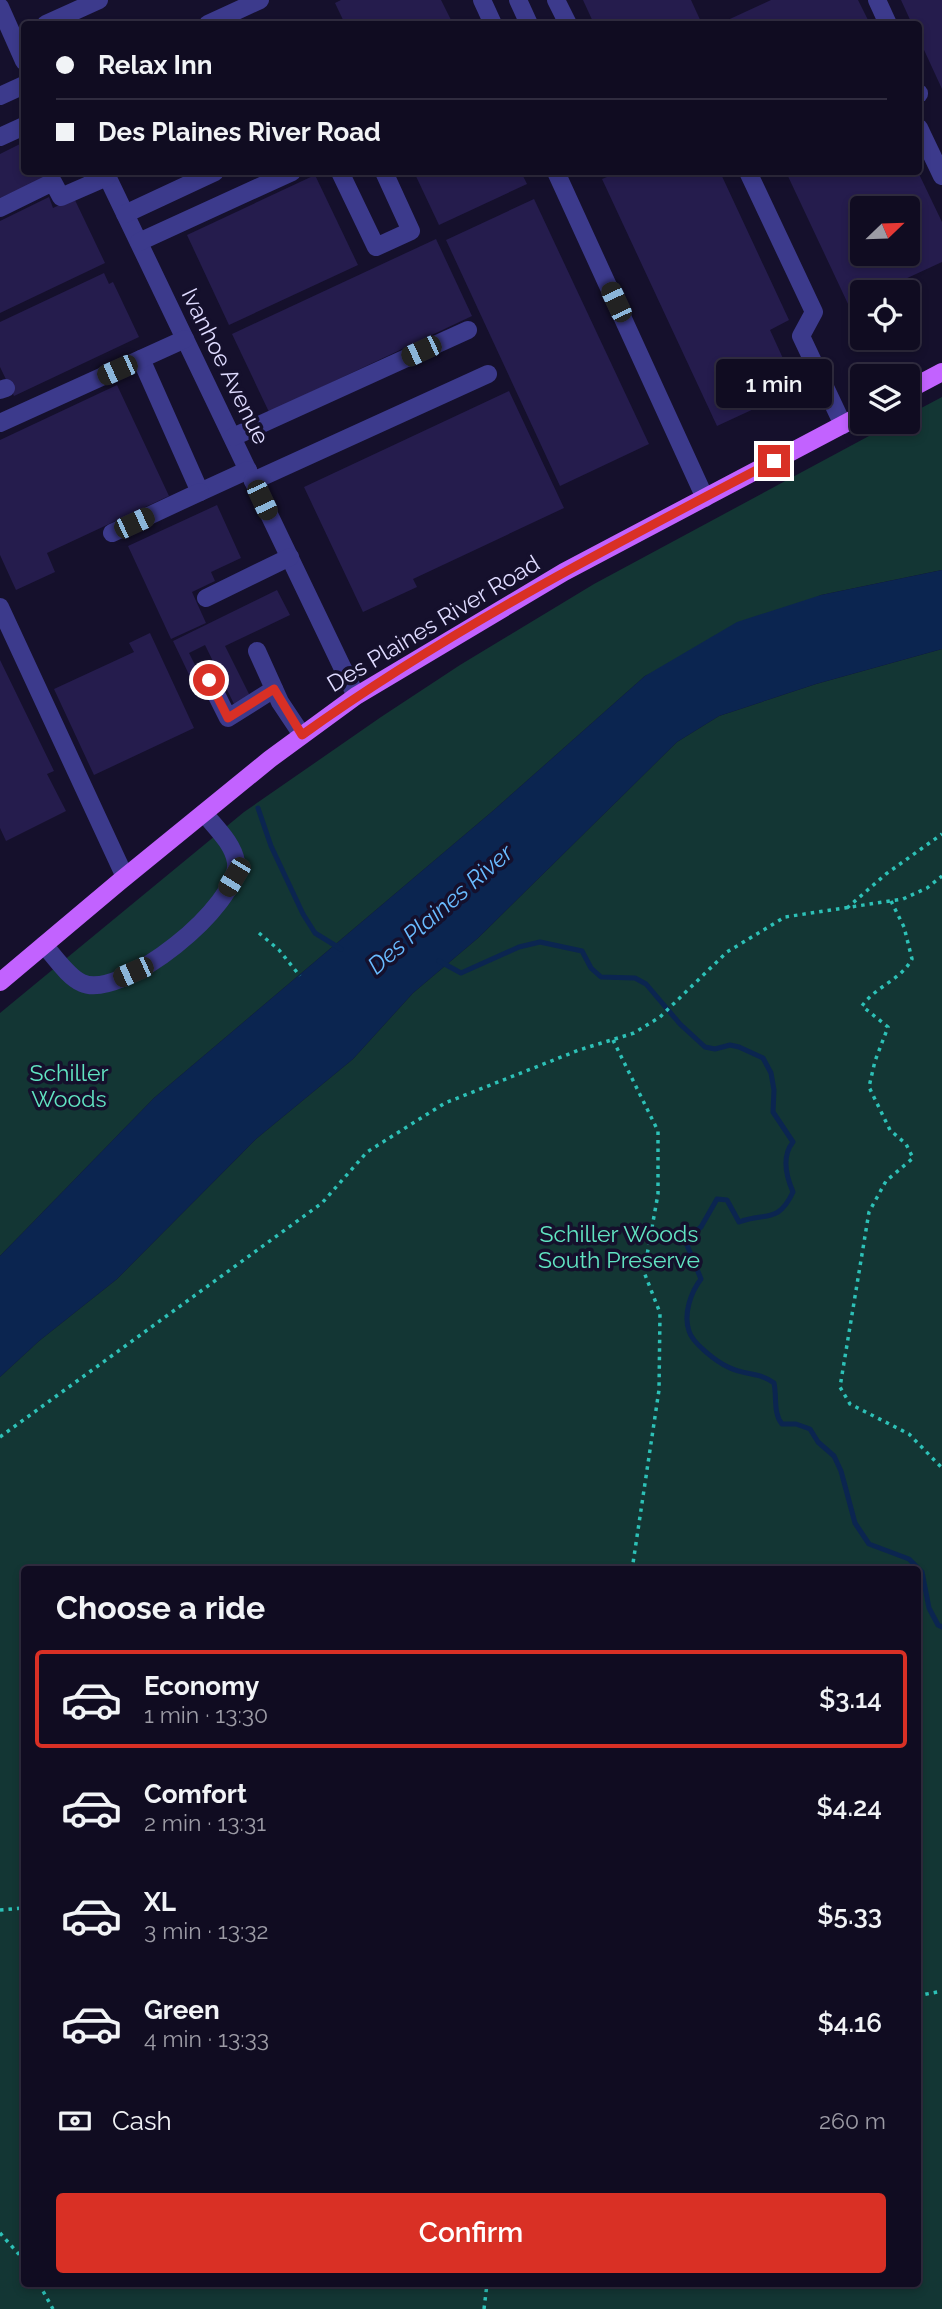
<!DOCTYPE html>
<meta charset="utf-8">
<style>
body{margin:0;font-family:Raleway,sans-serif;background:#19152a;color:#f1f3f6;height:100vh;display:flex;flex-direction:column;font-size:26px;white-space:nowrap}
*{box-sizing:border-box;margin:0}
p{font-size:23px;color:#9c9ba5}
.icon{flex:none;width:38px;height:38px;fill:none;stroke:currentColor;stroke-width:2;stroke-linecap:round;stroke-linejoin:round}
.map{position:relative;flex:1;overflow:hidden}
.drawer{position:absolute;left:21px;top:1566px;width:900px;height:721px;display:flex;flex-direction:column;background:#100c21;border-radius:7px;box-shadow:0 4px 10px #0003,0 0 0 2px #302c3f}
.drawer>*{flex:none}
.banner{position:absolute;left:21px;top:21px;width:901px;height:154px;border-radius:7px;box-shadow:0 4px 10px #0003,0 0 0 2px #302c3f;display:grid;align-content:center;height:154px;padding:0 35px;background:#100c21}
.needle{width:46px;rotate:67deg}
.fabs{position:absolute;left:850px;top:196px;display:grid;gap:14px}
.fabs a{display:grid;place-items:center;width:70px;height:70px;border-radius:7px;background:#100c21;box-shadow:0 4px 10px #0003,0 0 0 2px #302c3f;font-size:35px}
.end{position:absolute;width:32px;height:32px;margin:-16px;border:9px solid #d93025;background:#fff;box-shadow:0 0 0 4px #fff}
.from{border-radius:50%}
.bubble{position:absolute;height:49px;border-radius:7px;background:#100c21;box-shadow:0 4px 10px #0003,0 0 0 2px #302c3f;font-size:23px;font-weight:600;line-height:49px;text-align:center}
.car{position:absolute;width:21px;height:42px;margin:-21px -10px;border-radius:9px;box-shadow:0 0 5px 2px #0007;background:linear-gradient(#222 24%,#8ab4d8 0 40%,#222 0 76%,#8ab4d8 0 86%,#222 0)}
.banner b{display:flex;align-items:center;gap:24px;height:66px;font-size:26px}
.banner b+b{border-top:2px solid #302c3f}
.banner i{width:18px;height:18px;background:#f1f3f6}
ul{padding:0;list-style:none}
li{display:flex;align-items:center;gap:21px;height:98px;margin:0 14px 10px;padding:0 21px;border:4px solid transparent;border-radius:7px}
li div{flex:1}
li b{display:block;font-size:26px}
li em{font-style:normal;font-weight:600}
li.active{border-color:#d93025}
li>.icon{width:63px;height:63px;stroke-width:1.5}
h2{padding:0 35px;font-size:32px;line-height:84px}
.pay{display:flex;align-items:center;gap:18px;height:77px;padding:0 35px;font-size:26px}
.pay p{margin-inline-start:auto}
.primary-button{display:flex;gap:14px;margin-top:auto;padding:14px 35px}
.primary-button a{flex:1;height:80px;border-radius:7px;background:#d93025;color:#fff;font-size:28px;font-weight:600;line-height:80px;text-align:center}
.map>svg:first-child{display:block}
</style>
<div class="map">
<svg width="942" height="2309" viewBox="0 0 942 2309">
<rect width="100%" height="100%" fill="#15102c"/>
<g fill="#133634" fill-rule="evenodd">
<polygon points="942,397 942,570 821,595 645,676 494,810 154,1098 0,1256 0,1013 244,812 381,717 460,665 594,584 895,422 908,422 908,415"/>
<path d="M 942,649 L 942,2309 L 0,2309 L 0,1377 L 39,1341 L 117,1279 L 256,1139 L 353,1059 L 413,993 L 478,938 L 677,742 L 719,716 L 816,684 ZM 24,1570 L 917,1570 L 917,2284 L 24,2284 Z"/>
</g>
<polygon fill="#0b2550" points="942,570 942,649 816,684 719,716 677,742 478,938 413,993 353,1059 256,1139 117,1279 39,1341 0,1377 0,1256 154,1098 494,810 645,676 737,622 821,595"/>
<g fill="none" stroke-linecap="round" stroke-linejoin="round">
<g stroke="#0b2550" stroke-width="5">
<polyline points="258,808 271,846 303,914 315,933 341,949"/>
<path d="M 439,961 L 461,973 L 519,947 L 540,942 L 582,951 L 591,968 L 601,977 L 635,978 L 646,984 L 680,1024 L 705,1047 L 715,1049 L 730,1045 L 739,1047 L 763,1058 L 771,1073 L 774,1090 L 773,1112 L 793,1142 C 781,1157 786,1176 793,1192 C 778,1224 766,1212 739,1222 L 727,1200 L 717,1199 L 701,1227 L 685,1240 L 701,1279 C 691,1292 683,1314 689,1331 C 692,1343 717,1362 728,1367 C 745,1376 758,1371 774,1383 C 777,1397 773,1413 782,1424 L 796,1424 L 810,1429 L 818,1442 L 834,1456 L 841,1471 L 855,1523 L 869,1544 L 909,1559 L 922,1572 L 929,1608 L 938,1625 L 942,1627"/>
</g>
</g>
<g fill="#251c4d" fill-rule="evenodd">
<polygon points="341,0 441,0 453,24 345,24 335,3"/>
<polygon points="583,0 691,0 702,24 594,24"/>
<polygon points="771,0 858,0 870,24 719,24"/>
<polygon points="901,0 942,0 942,89 919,39 919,24 912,24"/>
<polygon points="24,142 24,172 57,172 0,198 0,154"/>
<polygon points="414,172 521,172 527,184 439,225"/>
<polygon points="619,172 720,172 789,320 770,330 797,389 717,426 602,179"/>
<path d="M 786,172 L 918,172 L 942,222 L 942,262 L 877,292 L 863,292 L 863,299 L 849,306 ZM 863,208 L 908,208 L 908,254 L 863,254 Z"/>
<polygon points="315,175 358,265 229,325 187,235"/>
<polygon points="49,197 53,208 74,198 105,263 0,313 0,221"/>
<polygon points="534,199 649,444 560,486 446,240"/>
<polygon points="436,239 472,316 269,412 232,334"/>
<polygon points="104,273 109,284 113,282 139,337 14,396 0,367 0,322"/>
<polygon points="117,385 169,496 47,553 55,572 16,590 0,555 0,440"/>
<polygon points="509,391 564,508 413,579 417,587 363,612 304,487"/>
<polygon points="217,505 241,558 211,572 215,581 192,592 206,623 171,639 128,546"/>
<polygon points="277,590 290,615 225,646 250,696 234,704 205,645 189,653 203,681 194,685 173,641"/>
<polygon points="150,633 194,728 94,775 54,689 134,652 129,643"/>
<polygon points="0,660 54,771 47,774 66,811 6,841 0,828"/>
</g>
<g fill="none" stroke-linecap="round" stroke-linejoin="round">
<g stroke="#2dc1b7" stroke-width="3.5" stroke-dasharray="3.5 5" stroke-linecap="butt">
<path d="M 891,901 L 904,927 L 912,959 C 901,980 876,986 862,1006 L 888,1027 L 875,1061 L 869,1087 L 890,1130 L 906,1144 L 913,1158 L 886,1181 L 869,1212 L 840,1387 L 850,1404 L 909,1434 L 942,1468"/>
<polyline points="847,908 886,874 942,834"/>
<polyline points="259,933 279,950 300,976"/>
<polyline points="613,1040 658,1131 658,1194 644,1272 660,1313 659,1390 632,1570"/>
<polyline points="0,1437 322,1203 367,1152 445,1103 579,1050 634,1033 660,1017 727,952 785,917 903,899 927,888 942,876"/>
<polyline points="0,1910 24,1908"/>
<polyline points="917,1996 942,1991"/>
<polyline points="0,2233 24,2260"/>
<polyline points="39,2284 53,2309"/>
<polyline points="484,2309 487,2284"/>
</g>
<g stroke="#3c3a8c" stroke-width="18">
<polyline points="482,0 493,24"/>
<polyline points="518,0 529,24"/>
<polyline points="556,0 568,24"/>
<polyline points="877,0 888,24"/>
<polyline points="0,7 24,61"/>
<polyline points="46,24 99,0"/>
<polyline points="208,24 260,0"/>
<polyline points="919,93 919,94"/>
<polyline points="0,96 24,85"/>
<polyline points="919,128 942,176"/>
<polyline points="0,137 24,126"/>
<polyline points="105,172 356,696"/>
<polyline points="340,172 376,247 411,231 384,172"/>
<polyline points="556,172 705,498"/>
<polyline points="748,172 814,312 801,336 843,425"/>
<polyline points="0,208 53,182 61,197 107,177"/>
<polyline points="125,214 215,172"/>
<polyline points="139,242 292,172"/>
<polyline points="141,359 200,492 248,470"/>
<polyline points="0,390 6,388"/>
<polyline points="0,423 185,339"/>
<polyline points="233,437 468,330"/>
<polyline points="253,481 488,374"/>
<polyline points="112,533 200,492"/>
<polyline points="206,598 290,557"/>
<polyline points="0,607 125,877"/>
<polyline points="257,651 280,702 302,735"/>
<polyline points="209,680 228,718 274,689"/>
<path d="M 44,945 C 55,957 68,977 82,983 C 121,1001 241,905 236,862 C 233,843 215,827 204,813"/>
</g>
<g stroke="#c262ff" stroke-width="18">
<polyline points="908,390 942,372"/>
<polyline points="0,982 119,882 270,759 356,696 564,572 863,414"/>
</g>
</g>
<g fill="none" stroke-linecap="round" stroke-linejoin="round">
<path stroke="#d93025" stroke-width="9" d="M 209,680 L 228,718 L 274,689 L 302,735 C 450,629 613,545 774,461"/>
</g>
<g text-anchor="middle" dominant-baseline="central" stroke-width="7" stroke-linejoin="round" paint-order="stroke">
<g font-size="23" fill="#dfdbff" stroke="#15102c">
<text transform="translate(226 366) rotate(64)">Ivanhoe Avenue</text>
<text transform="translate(433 623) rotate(-31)">Des Plaines River Road</text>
</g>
<g font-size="23" fill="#61e4c2" stroke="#15102c">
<text x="69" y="1072">Schiller<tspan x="69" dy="26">Woods</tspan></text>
<text x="619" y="1233">Schiller Woods<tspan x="619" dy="26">South Preserve</tspan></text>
</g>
<g font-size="24" font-style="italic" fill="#69bbff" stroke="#15102c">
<text transform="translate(440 909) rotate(-41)">Des Plaines River</text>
</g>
</g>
</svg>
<div class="fabs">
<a><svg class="needle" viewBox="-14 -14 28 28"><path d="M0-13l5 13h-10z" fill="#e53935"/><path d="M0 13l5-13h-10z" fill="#9c9ba5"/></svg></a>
<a><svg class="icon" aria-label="locate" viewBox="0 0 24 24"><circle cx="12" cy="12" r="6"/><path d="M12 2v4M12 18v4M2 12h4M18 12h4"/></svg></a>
<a><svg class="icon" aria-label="layers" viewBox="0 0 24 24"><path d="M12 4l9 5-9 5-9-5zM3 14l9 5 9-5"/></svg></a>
</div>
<i class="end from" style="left:209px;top:680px"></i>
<i class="end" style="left:774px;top:461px"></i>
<div class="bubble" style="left:716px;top:359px;width:116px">1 min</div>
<i class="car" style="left:616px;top:302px;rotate:335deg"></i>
<i class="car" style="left:421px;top:351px;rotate:245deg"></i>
<i class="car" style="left:117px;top:370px;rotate:246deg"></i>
<i class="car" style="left:262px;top:500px;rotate:155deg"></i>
<i class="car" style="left:134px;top:523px;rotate:65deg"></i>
<i class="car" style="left:234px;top:877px;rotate:211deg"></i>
<i class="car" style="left:133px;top:972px;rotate:246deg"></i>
<div class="banner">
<b><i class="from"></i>Relax Inn</b>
<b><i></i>Des Plaines River Road</b>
</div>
<section class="drawer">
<h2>Choose a ride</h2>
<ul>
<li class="active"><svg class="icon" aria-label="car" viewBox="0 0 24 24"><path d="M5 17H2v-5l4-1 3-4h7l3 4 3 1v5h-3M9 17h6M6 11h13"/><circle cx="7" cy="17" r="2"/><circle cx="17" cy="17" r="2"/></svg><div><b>Economy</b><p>1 min · 13:30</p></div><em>$3.14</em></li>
<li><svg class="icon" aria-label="car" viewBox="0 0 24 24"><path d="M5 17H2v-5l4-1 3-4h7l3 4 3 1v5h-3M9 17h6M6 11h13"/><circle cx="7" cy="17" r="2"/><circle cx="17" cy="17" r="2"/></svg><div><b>Comfort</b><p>2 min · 13:31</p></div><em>$4.24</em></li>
<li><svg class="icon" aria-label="car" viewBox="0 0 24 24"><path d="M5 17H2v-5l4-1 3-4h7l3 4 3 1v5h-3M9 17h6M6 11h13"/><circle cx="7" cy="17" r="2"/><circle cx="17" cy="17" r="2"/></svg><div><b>XL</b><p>3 min · 13:32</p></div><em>$5.33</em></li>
<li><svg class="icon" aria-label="car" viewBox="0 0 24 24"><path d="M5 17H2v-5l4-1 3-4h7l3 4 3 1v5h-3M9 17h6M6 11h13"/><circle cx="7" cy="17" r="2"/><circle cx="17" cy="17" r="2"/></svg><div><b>Green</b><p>4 min · 13:33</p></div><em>$4.16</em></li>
</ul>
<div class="pay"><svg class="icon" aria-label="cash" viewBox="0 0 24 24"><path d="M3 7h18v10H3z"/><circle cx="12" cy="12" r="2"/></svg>Cash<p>260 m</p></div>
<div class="primary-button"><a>Confirm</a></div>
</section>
</div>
